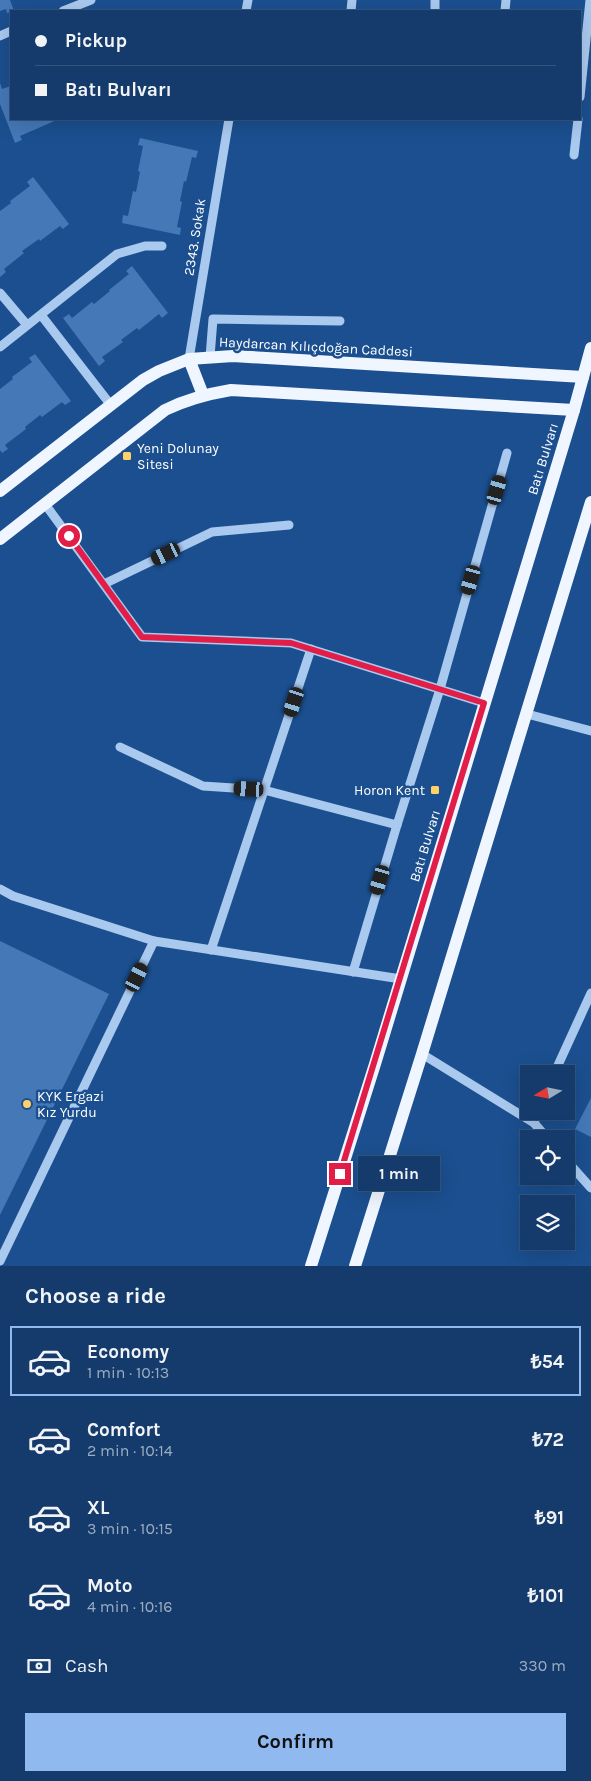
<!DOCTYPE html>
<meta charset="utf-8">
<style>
body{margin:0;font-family:Karla,sans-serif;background:#214673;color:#f1f3f6;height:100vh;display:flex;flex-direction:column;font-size:19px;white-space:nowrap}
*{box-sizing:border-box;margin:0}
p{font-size:16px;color:#9dadc1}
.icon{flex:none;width:28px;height:28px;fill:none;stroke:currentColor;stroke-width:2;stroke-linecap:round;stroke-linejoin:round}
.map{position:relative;height:1266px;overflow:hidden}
.details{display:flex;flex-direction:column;background:#143b6b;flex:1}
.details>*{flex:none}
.banner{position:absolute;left:10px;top:10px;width:571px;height:110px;border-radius:0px;box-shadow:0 5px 20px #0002,0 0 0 1px #33557e;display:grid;align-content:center;height:110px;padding:0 25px;background:#143b6b}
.needle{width:32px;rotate:260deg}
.fabs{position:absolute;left:520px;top:1065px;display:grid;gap:10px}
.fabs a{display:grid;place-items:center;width:55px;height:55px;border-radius:0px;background:#143b6b;box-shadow:0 5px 20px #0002,0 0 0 1px #33557e;font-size:25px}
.end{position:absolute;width:22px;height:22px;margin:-11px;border:6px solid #e11d48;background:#fff;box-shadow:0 0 0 2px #fff}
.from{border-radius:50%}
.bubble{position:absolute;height:35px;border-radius:0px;background:#143b6b;box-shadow:0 5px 20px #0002,0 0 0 1px #33557e;font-size:16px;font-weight:700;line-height:35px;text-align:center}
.car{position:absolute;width:15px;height:30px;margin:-15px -8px;border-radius:6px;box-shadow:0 0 4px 1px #0007;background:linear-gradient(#222 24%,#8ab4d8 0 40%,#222 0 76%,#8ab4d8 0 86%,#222 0)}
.banner b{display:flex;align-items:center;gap:18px;height:48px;font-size:19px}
.banner b+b{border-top:1px solid #33557e}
.banner i{width:12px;height:12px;background:#f1f3f6}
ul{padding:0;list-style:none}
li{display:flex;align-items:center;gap:15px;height:70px;margin:0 10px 8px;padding:0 15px;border:2px solid transparent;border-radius:0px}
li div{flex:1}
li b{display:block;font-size:19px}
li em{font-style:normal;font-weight:700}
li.current{border-color:#90b9f0}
li>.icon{width:45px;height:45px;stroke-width:1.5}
h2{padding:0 25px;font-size:22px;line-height:60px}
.pay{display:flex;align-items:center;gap:12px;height:55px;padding:0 25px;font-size:19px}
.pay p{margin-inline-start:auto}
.primary-button{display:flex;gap:10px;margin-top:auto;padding:10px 25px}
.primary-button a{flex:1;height:58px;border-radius:0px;background:#90b9f0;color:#111;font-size:20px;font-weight:700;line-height:58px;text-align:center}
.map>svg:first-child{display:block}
</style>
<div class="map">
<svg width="591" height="1266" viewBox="0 0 591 1266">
<rect width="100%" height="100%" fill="#1b4f8f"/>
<g fill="#4478b7">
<polygon points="0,0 10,0 14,11 7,13 6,9 0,11"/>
<polygon points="0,83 2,89 11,86 11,119 59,119 20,136 22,140 15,143 0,104"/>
<polygon points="140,138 198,151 196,158 192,157 186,182 184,181 180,201 182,202 177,227 181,228 180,235 122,223 123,215 128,216 133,191 136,192 140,172 138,171 143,146 138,145"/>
<polygon points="33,177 69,224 63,229 60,226 40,241 39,239 22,251 24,253 4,269 6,272 0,277 0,211 11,203 10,201 30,186 27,182"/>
<polygon points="132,266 168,313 162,318 159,314 139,330 137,328 121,340 123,342 102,357 105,361 99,366 63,318 69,314 72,318 92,302 94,304 110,291 109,290 129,274 126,271"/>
<polygon points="35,354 71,401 65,405 62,402 42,417 40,415 25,427 26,429 5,445 8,449 2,453 0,450 0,389 13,379 12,377 32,362 29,358"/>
<polygon points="0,941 109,994 0,1215"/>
<polygon points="591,1098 591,1137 575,1129"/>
</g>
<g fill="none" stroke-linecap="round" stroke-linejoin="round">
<g stroke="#a9c9ee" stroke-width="9">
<polyline points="63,11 91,0"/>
<polyline points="246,11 248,0"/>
<polyline points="351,11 352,0"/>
<polyline points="435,11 435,0"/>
<polyline points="505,11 506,0"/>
<polyline points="0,36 11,31"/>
<polyline points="580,97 590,0"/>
<polyline points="574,155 578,119"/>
<polyline points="0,293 27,325"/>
<polyline points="41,315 110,404"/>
<polyline points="0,347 117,254 145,246 162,246"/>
<polyline points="210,357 213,319 340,321"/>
<polyline points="189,359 229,119"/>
<polyline points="45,504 142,637 291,643 484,703"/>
<polyline points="104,584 212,532 289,525"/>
<polyline points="527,714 591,731"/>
<polyline points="120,747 203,786 264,790 397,825"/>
<polyline points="0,889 13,896 154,941"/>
<polyline points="211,950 311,649"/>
<polyline points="353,972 397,825 440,689 507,453"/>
<polyline points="422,1054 534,1123 538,1111"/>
<polyline points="554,1074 591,993"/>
<polyline points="534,1123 548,1139"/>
<polyline points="566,1160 591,1188"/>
<polyline points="0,1261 154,941 401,979"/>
</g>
<g stroke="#f0f6ff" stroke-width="12">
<polyline points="189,359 203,395"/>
<polyline points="0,491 143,380 159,371 189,359 233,356 583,377"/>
<path d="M 0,539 L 165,410 C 187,399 207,394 231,390 L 574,410"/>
<polyline points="311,1266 375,1064 574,410 591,348"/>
<polyline points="355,1266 422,1054 591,502"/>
</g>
</g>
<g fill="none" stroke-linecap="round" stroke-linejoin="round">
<polyline stroke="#e11d48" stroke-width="6" points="69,536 142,637 291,643 484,703 340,1174"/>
</g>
<g fill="#ffd166" stroke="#1b4f8f" stroke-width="2">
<rect x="122" y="451" width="10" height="10" rx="2.5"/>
<rect x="430" y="785" width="10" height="10" rx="2.5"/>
<circle cx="27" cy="1104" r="5"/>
</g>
<g text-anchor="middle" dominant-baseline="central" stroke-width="5" stroke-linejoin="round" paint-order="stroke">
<g font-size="14" fill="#fff" stroke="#1b4f8f">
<text transform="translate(195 237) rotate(-81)">2343. Sokak</text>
<text transform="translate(316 347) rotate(3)">Haydarcan Kılıçdoğan Caddesi</text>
<text transform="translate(543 459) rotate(-73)">Batı Bulvarı</text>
<text transform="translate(425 846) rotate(-73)">Batı Bulvarı</text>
</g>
<g font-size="14" fill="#fff" stroke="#1b4f8f" text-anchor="start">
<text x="137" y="448">Yeni Dolunay<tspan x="137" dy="16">Sitesi</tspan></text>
<text x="425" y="790" text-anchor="end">Horon Kent</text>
<text x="37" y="1096">KYK Ergazi<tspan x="37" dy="16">Kız Yurdu</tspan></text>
</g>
</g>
</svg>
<div class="fabs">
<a><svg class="needle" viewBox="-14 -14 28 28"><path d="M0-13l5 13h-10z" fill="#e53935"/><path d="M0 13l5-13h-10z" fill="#9dadc1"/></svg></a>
<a><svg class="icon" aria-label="locate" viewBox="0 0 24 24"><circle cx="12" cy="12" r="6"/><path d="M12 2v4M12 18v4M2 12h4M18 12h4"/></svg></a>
<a><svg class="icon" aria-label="layers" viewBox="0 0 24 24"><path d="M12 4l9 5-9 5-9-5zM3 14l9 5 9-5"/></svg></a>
</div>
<i class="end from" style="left:69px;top:536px"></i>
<i class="end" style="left:340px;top:1174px"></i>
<div class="bubble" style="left:358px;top:1156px;width:82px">1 min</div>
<i class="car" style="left:497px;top:490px;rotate:16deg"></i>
<i class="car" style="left:166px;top:554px;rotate:244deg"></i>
<i class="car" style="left:471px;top:580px;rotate:196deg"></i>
<i class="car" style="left:294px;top:702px;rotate:198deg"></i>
<i class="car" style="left:249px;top:789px;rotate:273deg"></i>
<i class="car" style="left:380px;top:880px;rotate:197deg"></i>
<i class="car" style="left:137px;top:977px;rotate:26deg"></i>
<div class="banner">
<b><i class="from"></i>Pickup</b>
<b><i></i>Batı Bulvarı</b>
</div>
</div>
<section class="details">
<h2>Choose a ride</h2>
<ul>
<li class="current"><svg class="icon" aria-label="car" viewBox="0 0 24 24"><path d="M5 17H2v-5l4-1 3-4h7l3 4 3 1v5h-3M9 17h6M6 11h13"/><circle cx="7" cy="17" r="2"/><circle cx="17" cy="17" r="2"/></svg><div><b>Economy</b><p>1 min · 10:13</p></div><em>₺54</em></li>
<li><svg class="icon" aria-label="car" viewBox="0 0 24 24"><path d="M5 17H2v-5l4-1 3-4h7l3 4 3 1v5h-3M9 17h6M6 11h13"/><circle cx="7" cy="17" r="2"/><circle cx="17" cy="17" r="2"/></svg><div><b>Comfort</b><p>2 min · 10:14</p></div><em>₺72</em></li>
<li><svg class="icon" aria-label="car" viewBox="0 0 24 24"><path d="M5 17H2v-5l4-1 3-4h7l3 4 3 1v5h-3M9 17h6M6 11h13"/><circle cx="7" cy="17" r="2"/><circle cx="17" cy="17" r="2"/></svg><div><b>XL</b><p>3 min · 10:15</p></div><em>₺91</em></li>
<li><svg class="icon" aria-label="car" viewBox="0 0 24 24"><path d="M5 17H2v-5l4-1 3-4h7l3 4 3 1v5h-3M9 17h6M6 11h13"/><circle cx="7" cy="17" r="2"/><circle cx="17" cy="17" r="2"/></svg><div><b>Moto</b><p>4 min · 10:16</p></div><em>₺101</em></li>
</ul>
<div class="pay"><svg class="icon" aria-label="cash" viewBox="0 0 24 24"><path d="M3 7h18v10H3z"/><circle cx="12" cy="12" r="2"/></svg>Cash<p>330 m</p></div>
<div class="primary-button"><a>Confirm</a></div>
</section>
